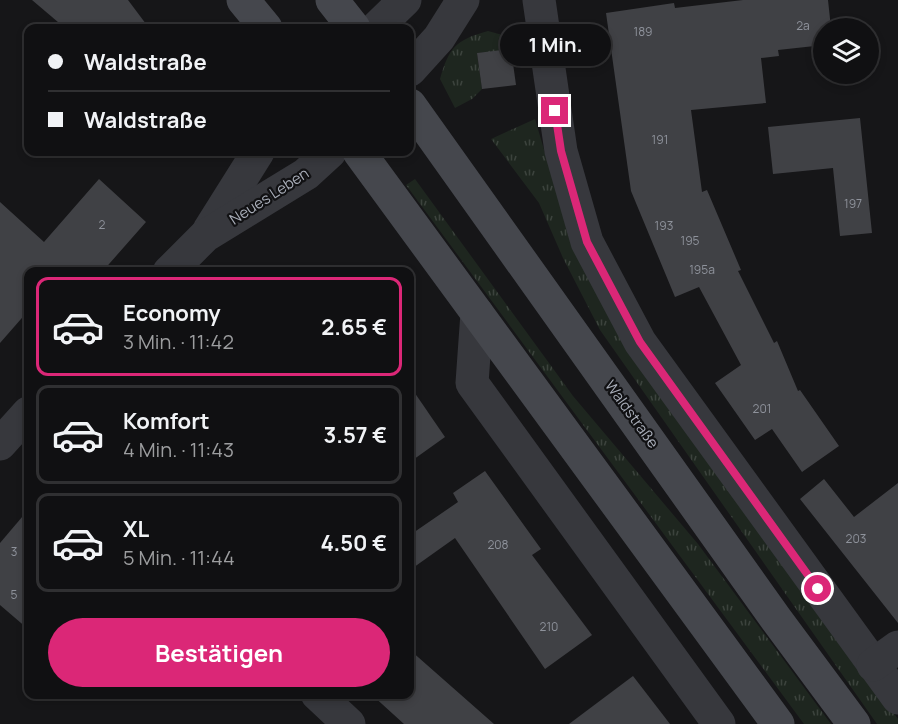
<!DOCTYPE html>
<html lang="de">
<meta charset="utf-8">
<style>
body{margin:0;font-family:Manrope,sans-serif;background:#19191b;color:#f1f3f6;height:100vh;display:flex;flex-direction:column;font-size:22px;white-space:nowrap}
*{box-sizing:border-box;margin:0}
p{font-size:20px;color:#9c9d9f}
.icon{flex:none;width:33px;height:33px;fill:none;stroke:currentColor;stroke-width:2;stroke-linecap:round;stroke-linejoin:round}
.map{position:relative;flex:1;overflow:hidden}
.drawer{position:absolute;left:24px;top:267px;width:390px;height:432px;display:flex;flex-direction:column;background:#101012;border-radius:12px;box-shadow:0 3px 9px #0003,0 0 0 2px #303032}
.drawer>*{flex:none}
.guide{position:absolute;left:24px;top:24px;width:390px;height:132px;border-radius:12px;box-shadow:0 3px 9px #0003,0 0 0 2px #303032;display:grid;align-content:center;height:132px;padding:0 24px;background:#101012}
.buttons{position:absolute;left:813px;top:18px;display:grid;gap:12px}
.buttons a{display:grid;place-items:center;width:66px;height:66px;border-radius:50%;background:#101012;box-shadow:0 3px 9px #0003,0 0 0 2px #303032;font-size:30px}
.end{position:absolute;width:27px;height:27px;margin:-14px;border:8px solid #db2777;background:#fff;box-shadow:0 0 0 3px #fff}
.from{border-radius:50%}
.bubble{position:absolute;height:42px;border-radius:21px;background:#101012;box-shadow:0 3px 9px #0003,0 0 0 2px #303032;font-size:20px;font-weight:700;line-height:42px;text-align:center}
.guide b{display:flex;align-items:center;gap:21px;height:57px;font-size:22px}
.guide b+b{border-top:2px solid #303032}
.guide i{width:15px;height:15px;background:#f1f3f6}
ul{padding:10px 0 0;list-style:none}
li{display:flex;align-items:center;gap:18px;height:99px;margin:0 12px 9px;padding:0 12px;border:3px solid #303032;border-radius:12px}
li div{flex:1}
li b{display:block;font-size:22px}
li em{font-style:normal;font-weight:700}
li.selected{border-color:#db2777}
li>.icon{width:54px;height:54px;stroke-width:1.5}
.primary-button{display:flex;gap:12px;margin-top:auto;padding:12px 24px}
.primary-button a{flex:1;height:69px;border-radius:36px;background:#db2777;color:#fff;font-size:24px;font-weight:700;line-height:69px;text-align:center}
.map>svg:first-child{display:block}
</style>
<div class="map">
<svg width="898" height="724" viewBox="0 0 898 724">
<defs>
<pattern id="grass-tufts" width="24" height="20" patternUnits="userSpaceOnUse" patternTransform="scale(1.5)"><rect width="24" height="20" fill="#1e261f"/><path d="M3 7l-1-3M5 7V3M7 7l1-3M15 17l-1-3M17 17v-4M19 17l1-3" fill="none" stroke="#3c433d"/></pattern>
</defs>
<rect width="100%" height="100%" fill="#161618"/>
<g fill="url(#grass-tufts)">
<path d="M 488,31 L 506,36 L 523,49 L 477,53 L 482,89 L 472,99 L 455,108 L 440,79 C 449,48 455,40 488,31 Z"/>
<polygon points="535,119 545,153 613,326 898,719 898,724 877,724 600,330 563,258 539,203 491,139"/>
<polygon points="415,179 573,396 698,544 831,724 804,724 406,185"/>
</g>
<g fill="#404145">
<polygon points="32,0 128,0 149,28 65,28"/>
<polygon points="743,0 828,0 831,28 824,28 824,45 778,50 779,56 761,58 766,103 691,110 702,192 707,190 741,270 738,271 774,343 777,341 798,391 800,390 839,446 802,472 772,429 755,440 715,383 741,365 699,287 675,297 631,191 606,13 674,3 675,8"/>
<polygon points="511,49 516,85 482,89 477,53"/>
<polygon points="860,118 872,233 840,236 833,168 773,174 768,127"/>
<polygon points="99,179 146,222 102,272 28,272 28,311 0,343 0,202 44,242"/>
<polygon points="410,386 445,437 410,462"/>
<polygon points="485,471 541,549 532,555 592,635 545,669 455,538 410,570 410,535 458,502 453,493"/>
<polygon points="824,479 854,517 898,483 898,623 800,499"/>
<polygon points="28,510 28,629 0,605 0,543"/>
<polygon points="410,650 494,724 404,724 371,694 410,694"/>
<polygon points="633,676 670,724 569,724"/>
</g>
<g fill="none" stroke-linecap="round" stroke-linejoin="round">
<g stroke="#37383d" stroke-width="33">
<polyline points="539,0 561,151 587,242 640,342 898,698"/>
<polyline points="376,28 405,0"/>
<polyline points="410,70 439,38 463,0"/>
<polyline points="209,230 258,152"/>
<polyline points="169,272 205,236 306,174 330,152"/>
<polyline points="477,313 472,383 719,724"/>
<polyline points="0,444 28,413"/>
<polyline points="873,665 898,647"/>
<polyline points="317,694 349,724"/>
</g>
<g stroke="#45474d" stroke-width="33">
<polyline points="243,0 266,28"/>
<polyline points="332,0 354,28"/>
<polyline points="410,105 776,619 854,724"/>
<polyline points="359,152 778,724"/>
</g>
</g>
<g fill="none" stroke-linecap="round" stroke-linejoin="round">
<polyline stroke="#db2777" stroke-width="8" points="555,111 561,151 587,242 640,342 818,589"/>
</g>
<g text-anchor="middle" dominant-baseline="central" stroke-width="4.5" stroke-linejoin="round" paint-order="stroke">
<g font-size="12" fill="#8e929b">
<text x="803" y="25">2a</text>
<text x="643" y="31">189</text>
<text x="660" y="139">191</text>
<text x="853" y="203">197</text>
<text x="102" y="224">2</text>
<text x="664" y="225">193</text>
<text x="690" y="240">195</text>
<text x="702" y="269">195a</text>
<text x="762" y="408">201</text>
<text x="856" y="538">203</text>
<text x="498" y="544">208</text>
<text x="14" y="551">3</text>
<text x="14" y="594">5</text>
<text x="549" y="626">210</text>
</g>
<g font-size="15" fill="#a8adb8" stroke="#111113">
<text transform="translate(269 196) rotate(-33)">Neues Leben</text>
<text transform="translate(632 414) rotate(54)">Waldstraße</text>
</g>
</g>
</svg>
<div class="buttons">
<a><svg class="icon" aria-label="layers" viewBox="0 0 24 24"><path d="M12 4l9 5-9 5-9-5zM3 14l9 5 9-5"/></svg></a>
</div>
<i class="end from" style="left:818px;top:589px"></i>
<i class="end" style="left:555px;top:111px"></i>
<div class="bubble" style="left:500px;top:24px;width:111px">1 Min.</div>
<div class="guide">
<b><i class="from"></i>Waldstraße</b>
<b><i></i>Waldstraße</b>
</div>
<section class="drawer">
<ul>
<li class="selected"><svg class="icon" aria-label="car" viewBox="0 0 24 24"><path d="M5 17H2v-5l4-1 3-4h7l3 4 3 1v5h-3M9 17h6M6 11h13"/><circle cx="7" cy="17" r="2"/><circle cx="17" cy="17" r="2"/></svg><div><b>Economy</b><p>3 Min. · 11:42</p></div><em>2.65 €</em></li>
<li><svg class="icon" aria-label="car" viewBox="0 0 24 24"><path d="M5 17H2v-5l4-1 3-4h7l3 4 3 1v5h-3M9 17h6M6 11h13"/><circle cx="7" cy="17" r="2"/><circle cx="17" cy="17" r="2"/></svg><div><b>Komfort</b><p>4 Min. · 11:43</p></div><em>3.57 €</em></li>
<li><svg class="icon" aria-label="car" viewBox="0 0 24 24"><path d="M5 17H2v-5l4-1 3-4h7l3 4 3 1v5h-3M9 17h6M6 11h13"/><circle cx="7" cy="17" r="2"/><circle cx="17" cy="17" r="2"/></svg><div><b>XL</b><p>5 Min. · 11:44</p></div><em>4.50 €</em></li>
</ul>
<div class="primary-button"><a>Bestätigen</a></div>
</section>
</div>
